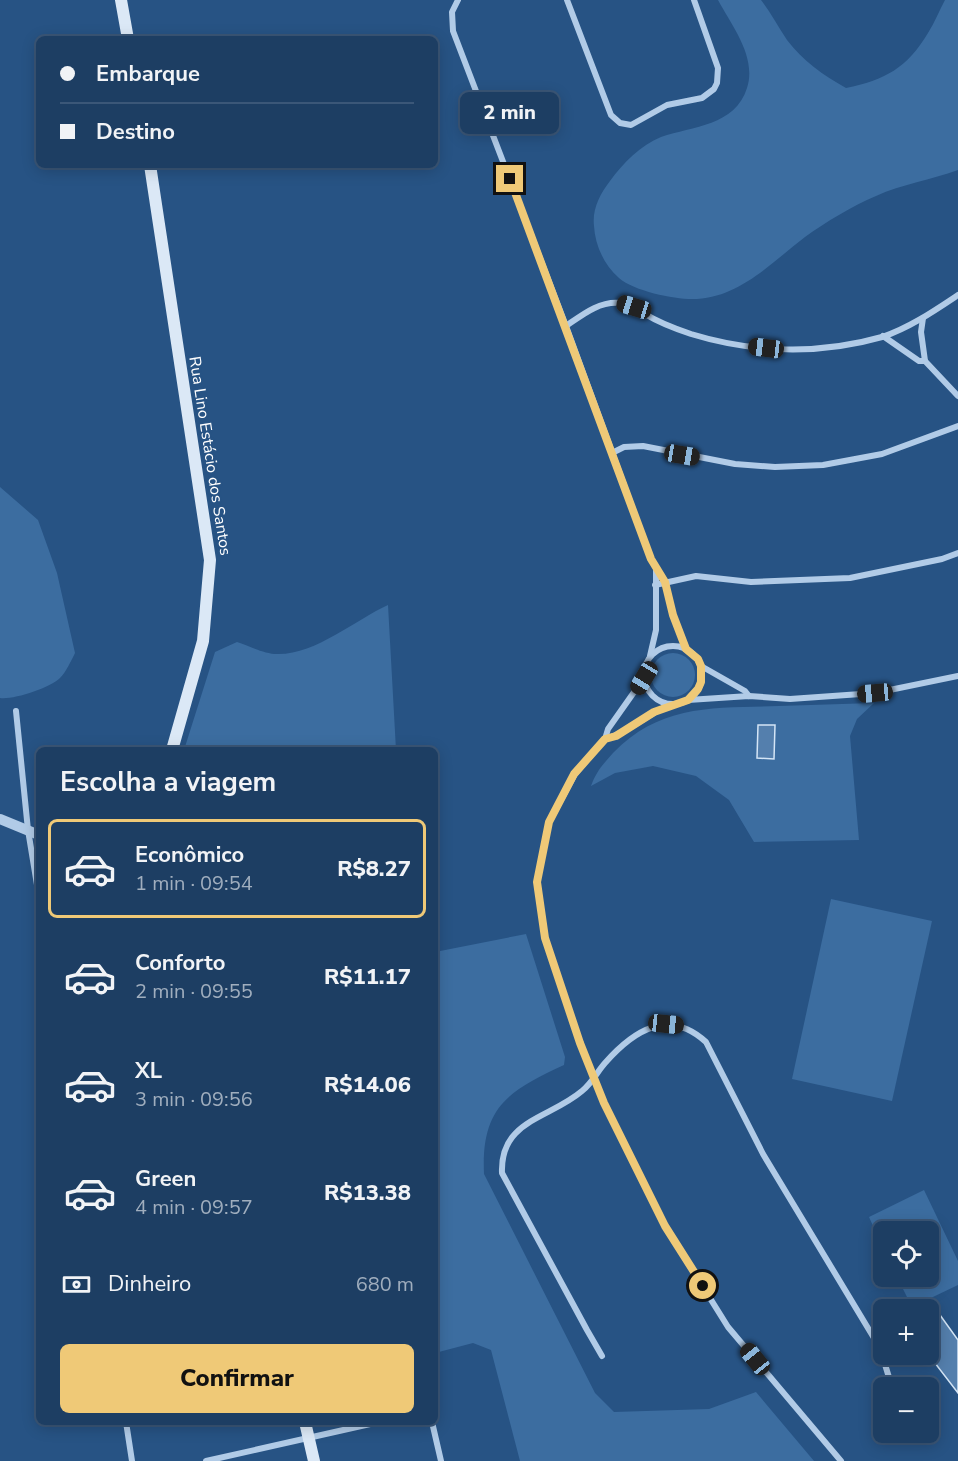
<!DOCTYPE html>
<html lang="pt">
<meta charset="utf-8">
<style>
body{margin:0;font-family:"Nunito Sans",sans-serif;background:#2a496c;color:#f1f3f6;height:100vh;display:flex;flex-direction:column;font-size:22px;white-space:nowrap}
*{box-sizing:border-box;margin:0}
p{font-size:20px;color:#a0aebe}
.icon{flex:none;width:33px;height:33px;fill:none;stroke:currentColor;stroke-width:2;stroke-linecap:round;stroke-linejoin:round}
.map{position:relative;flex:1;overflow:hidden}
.sheet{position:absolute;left:36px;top:747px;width:402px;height:678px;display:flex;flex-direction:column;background:#1d3e63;border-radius:9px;box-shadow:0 3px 15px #0003,0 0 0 2px #3b5778}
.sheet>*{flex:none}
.guide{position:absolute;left:36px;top:36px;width:402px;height:132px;border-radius:9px;box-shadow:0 3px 15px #0003,0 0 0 2px #3b5778;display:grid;align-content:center;height:132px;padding:0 24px;background:#1d3e63}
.tools{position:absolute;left:873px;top:1221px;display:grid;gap:12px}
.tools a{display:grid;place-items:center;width:66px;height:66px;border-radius:9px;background:#1d3e63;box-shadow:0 3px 15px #0003,0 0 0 2px #3b5778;font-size:30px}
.end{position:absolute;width:27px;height:27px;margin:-14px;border:8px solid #efc977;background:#111;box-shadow:0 0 0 3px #111}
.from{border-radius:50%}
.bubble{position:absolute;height:42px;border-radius:9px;background:#1d3e63;box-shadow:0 3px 15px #0003,0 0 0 2px #3b5778;font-size:20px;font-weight:800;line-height:42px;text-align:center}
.car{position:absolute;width:18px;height:36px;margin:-18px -9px;border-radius:8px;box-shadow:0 0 4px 2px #0007;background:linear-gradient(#222 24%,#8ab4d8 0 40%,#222 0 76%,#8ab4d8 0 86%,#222 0)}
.guide b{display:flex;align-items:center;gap:21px;height:57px;font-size:22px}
.guide b+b{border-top:2px solid #3b5778}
.guide i{width:15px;height:15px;background:#f1f3f6}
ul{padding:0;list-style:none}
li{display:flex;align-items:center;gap:18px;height:99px;margin:0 12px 9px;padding:0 12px;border:3px solid transparent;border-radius:9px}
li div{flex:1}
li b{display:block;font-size:22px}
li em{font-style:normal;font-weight:800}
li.selected{border-color:#efc977}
li>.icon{width:54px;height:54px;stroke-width:1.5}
h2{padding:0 24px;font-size:27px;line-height:72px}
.pay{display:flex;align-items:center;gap:15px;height:66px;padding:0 24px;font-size:22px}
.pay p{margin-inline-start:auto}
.action{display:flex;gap:12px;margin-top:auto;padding:12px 24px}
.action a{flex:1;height:69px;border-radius:9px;background:#efc977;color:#111;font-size:24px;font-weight:800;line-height:69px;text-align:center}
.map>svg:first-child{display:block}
</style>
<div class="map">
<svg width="958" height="1461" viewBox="0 0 958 1461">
<rect width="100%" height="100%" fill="#275384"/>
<g fill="#3c6da0">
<path d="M 718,0 L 761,0 C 771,13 778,27 787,40 C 803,61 823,75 846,88 C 885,80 907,68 928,33 C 935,22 939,11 945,0 L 958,0 L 958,170 C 931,180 902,184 876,196 C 852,206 826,222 805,237 C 771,263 738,299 692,299 C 673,299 634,291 619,278 C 604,265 595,245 594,226 C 592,209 600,194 610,181 C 623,163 641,145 661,137 C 693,126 735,126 747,88 C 757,57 732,26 718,0 Z"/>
<path d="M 0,487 L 38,520 L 57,573 L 75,653 C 71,661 66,672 60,678 C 50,688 13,700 0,698 Z"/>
<path d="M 388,605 L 396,750 L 184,750 L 215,652 L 237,642 C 249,646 265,654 277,654 C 315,655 355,620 388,605 Z"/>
<circle cx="673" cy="675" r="22"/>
<path d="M 874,703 L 857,719 L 850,736 L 859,840 L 754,842 L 729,800 L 696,776 L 653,766 L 615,773 L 591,786 C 596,772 603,764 613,753 C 661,703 716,708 779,706 C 811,705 842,704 874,703 Z"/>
<polygon points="831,899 932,921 892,1101 792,1079"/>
<path d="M 526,934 L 565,1057 L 564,1065 C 508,1091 481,1107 484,1174 L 595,1393 L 614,1412 L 709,1409 L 756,1392 L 814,1461 L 520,1461 L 491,1350 L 473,1343 L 435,1353 L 435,952 Z"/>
<polygon points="924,1190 958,1261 958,1285 912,1307 897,1277 928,1276 928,1232 884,1232 883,1248 869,1217"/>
</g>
<g fill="#547fad" stroke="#d4e5f6" stroke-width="1.5">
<polygon points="758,725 775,725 774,759 757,758"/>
<polygon points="940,1315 958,1340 958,1393 928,1354 928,1324"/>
</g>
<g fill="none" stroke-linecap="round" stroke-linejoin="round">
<g stroke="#b1cbe7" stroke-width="6">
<polyline points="458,0 452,12 453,31 566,326 651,559 665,582 673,615 686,649"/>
<polyline points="567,0 611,115 620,123 631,125 667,105 702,98 714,89 717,83 718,68 694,0"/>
<polyline points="923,318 921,332 925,361"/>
<path d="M 566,326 C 582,315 599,301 620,303 C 630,304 636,310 645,314 C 658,322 676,329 691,334 C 753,353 819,355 882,337 C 909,328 934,311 958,295"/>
<polyline points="883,336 919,361 925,361 958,396"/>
<polyline points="612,453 624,447 643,446 735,464 775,467 823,465 882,454 958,426"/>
<polyline points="655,585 696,576 751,582 850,578 942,559 958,553"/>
<circle cx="673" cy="675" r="29"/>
<polyline points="650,656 656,630 656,571"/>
<polyline points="701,666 745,691 749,696"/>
<polyline points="644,678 608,729 605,739 575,774 549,822 537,882 545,938 580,1043 604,1103 665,1226 728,1327 841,1461"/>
<polyline points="688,700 749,696 790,699 875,693 958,676"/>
<polyline points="16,711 28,830 39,897"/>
<path d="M 605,739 C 628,733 647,714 670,705"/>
<path d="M 602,1356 L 587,1330 L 502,1173 C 500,1120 549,1119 582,1091 C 592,1083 597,1072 605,1063 C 634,1030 669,1008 706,1042 L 763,1154 L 880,1348 L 891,1384"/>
<polyline points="126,1422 132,1461"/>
<polyline points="432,1422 441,1461"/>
<polyline points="206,1461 379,1422"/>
</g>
<polyline stroke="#b1cbe7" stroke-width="10" points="0,819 39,835"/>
<g stroke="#dbe8f6" stroke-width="12">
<polyline points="121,0 128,39"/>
<polyline points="150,165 210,560 203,641 172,750"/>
<polyline points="305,1422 314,1461"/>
</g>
</g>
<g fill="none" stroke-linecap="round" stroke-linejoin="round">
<polyline stroke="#efc977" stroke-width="8" points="510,179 651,559 665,582 673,615 686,649 698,659 701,666 701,682 698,689 688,700 654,712 616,736 605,739 574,774 549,822 537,882 545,938 580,1043 604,1103 665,1226 703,1286"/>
</g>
<g text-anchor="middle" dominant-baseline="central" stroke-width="4.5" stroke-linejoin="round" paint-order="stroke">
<g font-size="16" fill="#fff" stroke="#275384">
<text transform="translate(210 456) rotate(81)">Rua Lino Estácio dos Santos</text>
</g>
</g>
</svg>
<div class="tools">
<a><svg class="icon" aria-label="locate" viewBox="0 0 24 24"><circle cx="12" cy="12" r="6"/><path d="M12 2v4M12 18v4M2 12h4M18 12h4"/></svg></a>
<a>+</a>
<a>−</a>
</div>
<i class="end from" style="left:703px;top:1286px"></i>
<i class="end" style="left:510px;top:179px"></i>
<div class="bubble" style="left:460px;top:92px;width:99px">2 min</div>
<i class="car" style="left:634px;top:307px;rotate:287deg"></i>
<i class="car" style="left:766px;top:348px;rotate:277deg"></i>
<i class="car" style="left:682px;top:455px;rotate:100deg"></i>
<i class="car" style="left:644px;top:678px;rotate:211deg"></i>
<i class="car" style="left:875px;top:693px;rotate:265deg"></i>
<i class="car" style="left:666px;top:1024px;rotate:96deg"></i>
<i class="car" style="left:755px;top:1359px;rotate:321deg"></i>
<div class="guide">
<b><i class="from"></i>Embarque</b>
<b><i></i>Destino</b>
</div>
<section class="sheet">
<h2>Escolha a viagem</h2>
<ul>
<li class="selected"><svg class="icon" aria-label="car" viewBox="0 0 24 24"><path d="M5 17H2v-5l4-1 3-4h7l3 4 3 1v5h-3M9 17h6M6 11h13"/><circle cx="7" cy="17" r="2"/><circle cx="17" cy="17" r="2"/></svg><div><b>Econômico</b><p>1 min · 09:54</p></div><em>R$8.27</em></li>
<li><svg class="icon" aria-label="car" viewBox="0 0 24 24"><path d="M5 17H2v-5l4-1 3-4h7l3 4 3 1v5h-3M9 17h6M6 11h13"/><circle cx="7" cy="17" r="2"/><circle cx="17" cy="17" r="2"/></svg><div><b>Conforto</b><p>2 min · 09:55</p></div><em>R$11.17</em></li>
<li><svg class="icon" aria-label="car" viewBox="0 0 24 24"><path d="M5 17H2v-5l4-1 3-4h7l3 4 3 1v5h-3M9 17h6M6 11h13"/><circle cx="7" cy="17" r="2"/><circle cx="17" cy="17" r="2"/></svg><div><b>XL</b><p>3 min · 09:56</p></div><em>R$14.06</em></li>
<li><svg class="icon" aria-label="car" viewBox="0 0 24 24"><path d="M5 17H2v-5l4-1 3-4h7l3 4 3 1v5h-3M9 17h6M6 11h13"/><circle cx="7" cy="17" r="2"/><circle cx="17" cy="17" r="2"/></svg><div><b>Green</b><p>4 min · 09:57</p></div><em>R$13.38</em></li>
</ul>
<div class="pay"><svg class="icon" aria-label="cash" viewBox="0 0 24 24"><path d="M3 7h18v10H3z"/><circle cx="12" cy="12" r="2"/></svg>Dinheiro<p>680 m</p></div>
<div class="action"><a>Confirmar</a></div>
</section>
</div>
